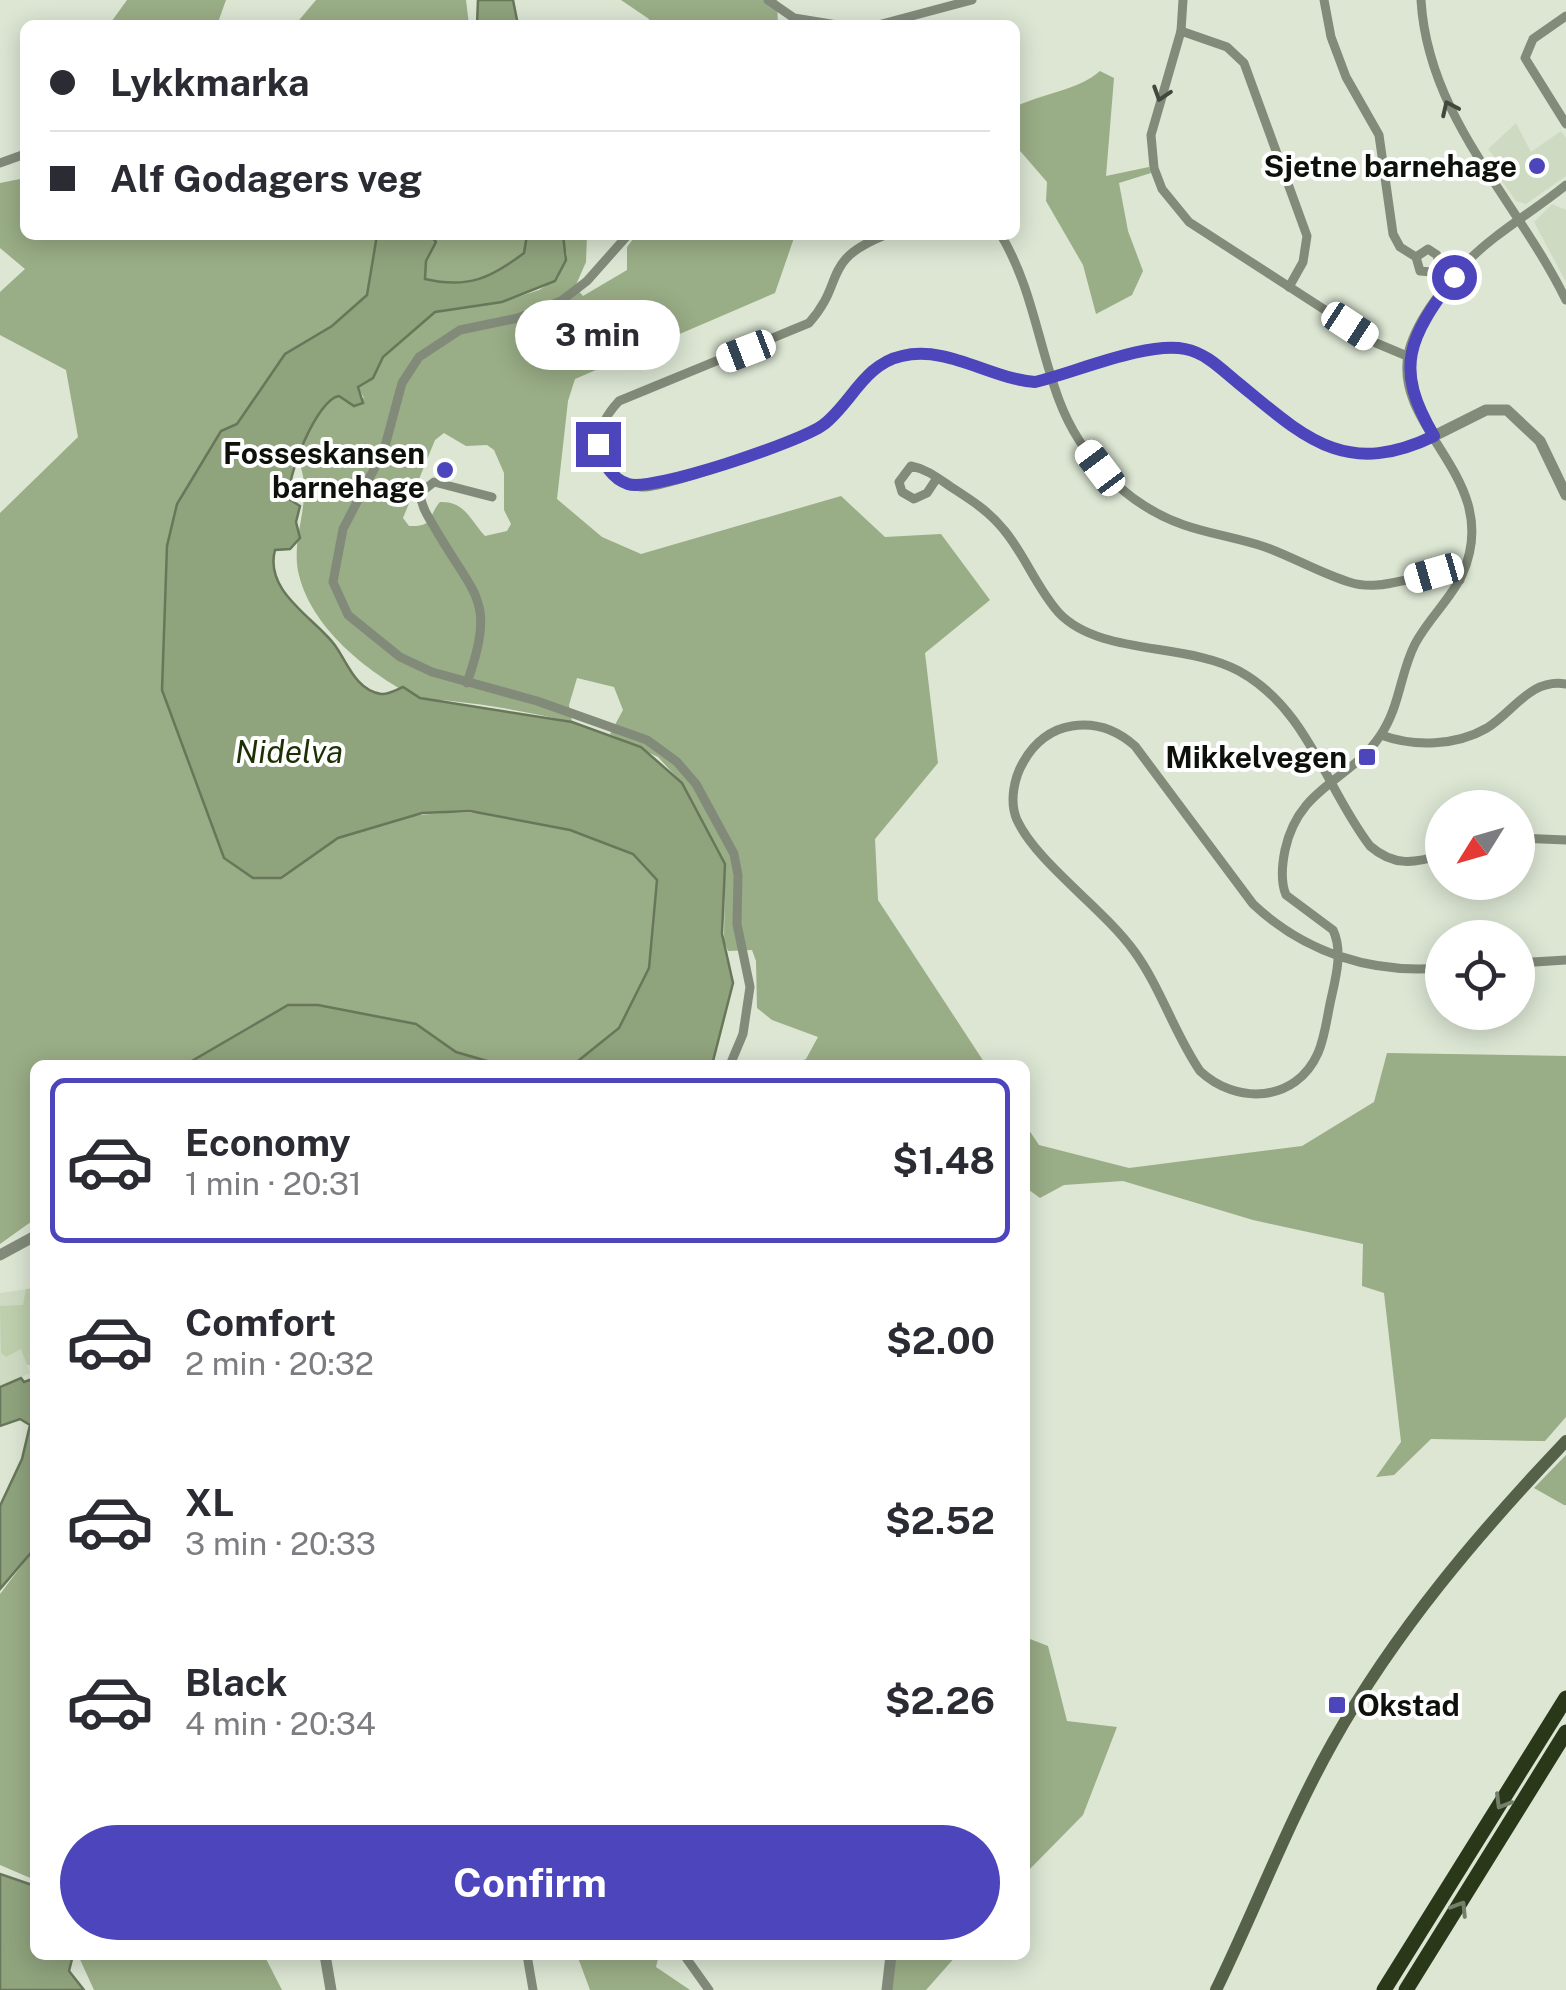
<!DOCTYPE html>
<meta charset="utf-8">
<style>
body{margin:0;font-family:"Public Sans",sans-serif;background:#f2f2f3;color:#2b2b33;height:100vh;display:flex;flex-direction:column;font-size:38px;white-space:nowrap}
*{box-sizing:border-box;margin:0}
p{font-size:32px;color:#7c7c81}
.icon{flex:none;width:55px;height:55px;fill:none;stroke:currentColor;stroke-width:2;stroke-linecap:round;stroke-linejoin:round}
.map{position:relative;flex:1;overflow:hidden}
.drawer{position:absolute;left:30px;top:1060px;width:1000px;height:900px;display:flex;flex-direction:column;background:#fff;border-radius:15px;box-shadow:0 5px 25px #0003}
.drawer>*{flex:none}
.guide{position:absolute;left:20px;top:20px;width:1000px;height:220px;border-radius:15px;box-shadow:0 5px 25px #0003;display:grid;align-content:center;height:220px;padding:0 30px;background:#fff}
.needle{width:65px;rotate:233deg}
.fabs{position:absolute;left:1425px;top:790px;display:grid;gap:20px}
.fabs a{display:grid;place-items:center;width:110px;height:110px;border-radius:50%;background:#fff;box-shadow:0 5px 25px #0003;font-size:50px}
.end{position:absolute;width:45px;height:45px;margin:-22px;border:12px solid #4d45bb;background:#fff;box-shadow:0 0 0 5px #fff}
.from{border-radius:50%}
.bubble{position:absolute;height:70px;border-radius:35px;background:#fff;box-shadow:0 5px 25px #0003;font-size:32px;font-weight:700;line-height:70px;text-align:center}
.car{position:absolute;width:30px;height:60px;margin:-30px -15px;border-radius:12px;box-shadow:0 0 8px 2px #0007;background:linear-gradient(#fff 24%,#345 0 40%,#fff 0 76%,#345 0 86%,#fff 0)}
.guide b{display:flex;align-items:center;gap:35px;height:95px;font-size:38px}
.guide b+b{border-top:2px solid #e1e1e2}
.guide i{width:25px;height:25px;background:#2b2b33}
ul{padding:18px 0 0;list-style:none}
li{display:flex;align-items:center;gap:30px;height:165px;margin:0 20px 15px;padding:0 10px;border:5px solid transparent;border-radius:15px}
li div{flex:1}
li b{display:block;font-size:38px}
li em{font-style:normal;font-weight:700}
li.selected{border-color:#4d45bb}
li>.icon{width:90px;height:90px;stroke-width:1.5}
.button{display:flex;gap:20px;margin-top:auto;padding:20px 30px}
.button a{flex:1;height:115px;border-radius:60px;background:#4d45bb;color:#fff;font-size:40px;font-weight:700;line-height:115px;text-align:center}
.map>svg:first-child{display:block}
</style>
<div class="map">
<svg width="1566" height="1990" viewBox="0 0 1566 1990">
<rect width="100%" height="100%" fill="#dce6d3"/>
<g fill="#cedbc2">
<polygon points="1516,123 1531,152 1561,131 1566,138 1566,176 1526,204 1516,201 1499,177 1505,171 1488,149"/>
<polygon points="1552,204 1566,210 1566,282 1534,222"/>
<polygon points="28,1289 21,1348 30,1373 0,1387 0,1293"/>
</g>
<polygon fill="#bdcfad" points="35,1288 35,1365 27,1365 21,1349 6,1357 1,1353 0,1306 23,1305 26,1289"/>
<g fill="#99ad86" fill-rule="evenodd">
<polygon points="127,0 226,0 217,25 109,25"/>
<polygon points="316,0 466,0 469,25 295,25"/>
<polygon points="621,0 777,0 778,25 650,25 649,19"/>
<path d="M 1100,71 L 1114,78 L 1106,176 L 1149,167 L 1151,173 L 1119,183 L 1128,231 L 1143,271 L 1132,295 L 1096,314 L 1083,265 L 1046,201 L 1047,182 L 1015,145 L 1015,107 C 1043,93 1077,91 1100,71 Z"/>
<path d="M 25,178 L 25,235 L 377,235 L 367,295 L 332,326 L 285,354 L 237,424 L 167,546 L 166,607 L 281,878 C 299,866 318,848 338,838 C 421,797 549,809 630,852 C 641,858 649,871 657,880 L 649,968 L 619,1028 L 573,1065 L 501,1065 L 456,1052 L 416,1024 L 318,1005 L 288,1005 L 185,1065 L 35,1065 L 35,1219 L 0,1244 L 0,513 L 78,437 L 66,370 L 0,335 L 0,292 L 25,269 L 0,248 L 0,183 Z"/>
<path d="M 430,235 L 527,235 L 524,253 C 489,279 469,287 425,280 L 426,261 L 436,242 Z"/>
<path d="M 563,235 L 587,235 L 586,262 L 575,287 L 583,296 L 627,270 L 627,247 L 636,235 L 795,235 L 775,293 L 575,379 L 568,401 L 557,499 L 602,537 L 641,554 L 841,496 L 885,537 L 941,534 L 990,600 L 925,653 L 938,763 L 875,839 L 878,900 L 986,1065 L 792,1065 L 806,1059 L 818,1037 L 772,1020 L 757,1008 L 756,961 L 752,950 L 728,951 L 724,941 L 725,864 L 682,783 L 658,757 L 610,734 L 623,710 L 614,687 L 577,678 L 569,705 L 572,722 C 532,713 491,705 451,701 C 439,699 423,702 413,696 C 368,672 310,628 298,571 C 291,532 315,498 298,460 L 313,420 L 332,396 L 364,398 L 358,387 L 373,378 L 383,358 L 435,312 L 502,302 L 539,290 L 558,278 L 567,255 ZM 444,433 L 466,446 L 487,445 L 494,450 L 504,473 L 504,510 L 511,524 L 507,531 L 485,536 C 470,520 465,501 440,502 C 427,517 435,527 409,526 L 403,518 L 435,440 Z"/>
<polygon points="1387,1053 1566,1056 1566,1417 1545,1441 1431,1439 1394,1475 1376,1477 1401,1442 1384,1293 1362,1286 1363,1244 1253,1220 1123,1181 1064,1185 1040,1198 1025,1187 1025,1124 1039,1145 1129,1168 1302,1146 1374,1102"/>
<polygon points="1566,1455 1566,1505 1564,1505 1534,1488"/>
<polygon points="35,1548 35,1880 0,1865 0,1594"/>
<polygon points="1025,1637 1048,1646 1067,1721 1117,1727 1083,1815 1025,1874"/>
<polygon points="78,1955 264,1955 282,1990 94,1990"/>
<polygon points="577,1955 659,1955 656,1967 690,1990 590,1990"/>
<polygon points="890,1955 957,1955 926,1990 888,1990"/>
</g>
<g fill="#8fa37d" stroke="#68775a" stroke-width="2.5">
<polygon points="478,0 513,0 518,25 477,25"/>
<path d="M 377,235 L 430,235 L 436,242 L 426,261 L 425,279 C 468,289 491,278 524,253 L 527,235 L 563,235 L 566,260 L 555,281 L 502,302 L 435,312 L 383,357 L 373,378 L 358,387 L 363,403 L 354,406 L 339,396 C 317,399 286,477 289,499 L 300,506 L 296,522 L 300,538 L 290,549 L 275,550 C 264,591 313,617 334,644 C 347,661 355,690 381,694 C 388,695 396,690 403,687 L 420,698 L 572,722 L 641,747 L 682,783 L 725,864 L 722,934 L 733,983 L 712,1065 L 573,1065 L 619,1028 L 649,968 L 657,880 L 633,854 L 570,830 L 470,811 L 422,813 L 338,838 L 281,878 L 253,878 L 224,858 L 162,690 L 167,546 L 177,504 L 221,431 L 237,424 L 285,354 L 332,326 L 367,295 Z"/>
<polygon points="288,1005 318,1005 416,1024 456,1052 501,1065 185,1065"/>
<polygon points="21,1378 24,1382 35,1378 35,1548 0,1589 0,1506 22,1459 30,1425 20,1419 0,1426 0,1387"/>
<polygon points="0,1874 35,1886 35,1955 73,1955 69,1971 84,1990 0,1990"/>
</g>
<g fill="none" stroke-linecap="round" stroke-linejoin="round">
<g stroke="#828b7a" stroke-width="9">
<polyline points="768,0 794,18 837,25"/>
<polyline points="1183,0 1181,31 1151,135 1154,168 1162,189 1189,222 1376,343 1407,356"/>
<polyline points="1324,0 1331,37 1346,77 1379,135 1393,234 1400,247 1416,257 1420,271 1432,272 1439,263 1437,255 1428,249 1416,257"/>
<path d="M 1421,0 C 1428,118 1516,198 1566,300"/>
<polyline points="1566,16 1533,39 1525,58 1566,124"/>
<polyline points="878,25 972,0"/>
<polyline points="1181,31 1227,47 1244,63 1307,236 1303,262 1289,287"/>
<polyline points="0,163 25,154"/>
<path d="M 885,235 C 820,261 846,282 809,323 L 619,401 C 605,416 594,434 601,456 C 606,473 623,486 641,487 C 662,489 803,440 822,426 C 851,405 863,365 901,356 C 946,345 991,379 1035,383 C 1074,373 1147,341 1185,349 C 1206,353 1221,369 1237,382 C 1305,437 1344,479 1434,436"/>
<path d="M 1001,235 C 1032,287 1038,344 1059,400 C 1080,456 1126,505 1184,525 C 1210,534 1238,538 1265,547 C 1293,557 1320,573 1349,582 C 1388,595 1422,565 1460,580"/>
<polyline points="626,237 587,281 561,301 518,318 460,330 419,357 402,383 384,450 343,529 333,582 348,615 400,657 432,672 537,701 647,740 677,762 696,784 734,854 738,875 737,924 750,987 743,1034 730,1065"/>
<path d="M 937,478 L 927,493 L 914,499 L 902,492 L 899,482 L 911,466 C 927,469 938,478 951,487 C 971,500 989,511 1004,530 C 1025,555 1037,589 1059,613 C 1100,656 1186,642 1239,671 C 1308,709 1326,789 1370,846 C 1394,867 1415,863 1442,855"/>
<path d="M 467,683 C 496,599 476,599 436,530 C 429,518 421,507 420,493 L 434,482 L 492,497"/>
<path d="M 1381,735 C 1414,747 1456,746 1487,728 C 1514,711 1531,678 1566,684"/>
<polyline points="1518,838 1566,840"/>
<polyline points="1518,963 1566,960"/>
<path d="M 1442,968 C 1372,974 1305,953 1253,904 L 1135,746 C 1117,730 1096,722 1072,726 C 1051,729 1034,743 1024,761 C 1014,777 1009,802 1017,820 C 1037,863 1103,908 1134,951 C 1161,988 1174,1033 1200,1071 C 1236,1105 1296,1103 1318,1053 C 1325,1037 1327,1017 1331,999 C 1336,977 1343,951 1333,930 L 1286,895 C 1280,881 1282,865 1285,850 C 1299,786 1349,782 1380,736 C 1400,707 1400,673 1415,644 C 1428,619 1450,600 1462,575 C 1505,480 1394,431 1408,355 C 1414,324 1443,287 1464,265 C 1493,234 1533,212 1566,185"/>
<polyline points="527,1955 533,1990"/>
<polyline points="684,1955 709,1990"/>
</g>
<g stroke="#828b7a" stroke-width="11">
<polyline points="1434,436 1486,410 1507,410 1540,441 1566,495"/>
<polyline points="0,1255 35,1236"/>
<polyline points="325,1955 331,1990"/>
<polyline points="887,1990 891,1955"/>
</g>
<path stroke="#556149" stroke-width="12" d="M 1216,1990 C 1256,1908 1288,1822 1333,1742 C 1396,1630 1478,1534 1566,1441"/>
<g stroke="#293818" stroke-width="15">
<polyline points="1384,1990 1566,1698"/>
<polyline points="1406,1990 1566,1732"/>
</g>
</g>
<defs><path id="oneway-chevron" d="M-2-3.5L2.5 0L-2 3.5" fill="none" stroke-width="1.6" stroke-linecap="round" stroke-linejoin="round" transform="scale(2.5)"/></defs>
<g stroke="#42483c">
<use href="#oneway-chevron" transform="translate(1161 94) rotate(108)"/>
<use href="#oneway-chevron" transform="translate(1449 108) rotate(-115)"/>
</g>
<g stroke="#747e69">
<use href="#oneway-chevron" transform="translate(1502 1802) rotate(121)"/>
<use href="#oneway-chevron" transform="translate(1460 1908) rotate(-58)"/>
</g>
<g fill="none" stroke-linecap="round" stroke-linejoin="round">
<path stroke="#4d45bb" stroke-width="12" d="M 598,444 C 602,461 610,478 628,484 C 652,492 800,442 823,425 C 851,404 864,364 902,356 C 947,345 991,379 1035,382 C 1074,373 1147,341 1185,349 C 1206,353 1221,369 1237,382 C 1304,437 1345,479 1434,436 C 1393,367 1409,338 1454,277"/>
</g>
<g fill="#4d45bb" stroke="#fff" stroke-width="4">
<circle cx="1537" cy="166" r="10"/>
<circle cx="445" cy="470" r="10"/>
<rect x="1357" y="747" width="20" height="20" rx="5"/>
<rect x="1327" y="1695" width="20" height="20" rx="5"/>
</g>
<g text-anchor="middle" dominant-baseline="central" stroke-width="8" stroke-linejoin="round" paint-order="stroke">
<g font-size="30" font-weight="bold" fill="#0d110a" stroke="#fff" text-anchor="end">
<text x="1517" y="166">Sjetne barnehage</text>
<text x="425" y="453">Fosseskansen<tspan x="425" dy="34">barnehage</tspan></text>
<text x="1347" y="757">Mikkelvegen</text>
<text x="1357" y="1705" text-anchor="start">Okstad</text>
</g>
<g font-size="32" font-style="italic" fill="#1d3004" stroke="#fff">
<text x="289" y="751">Nidelva</text>
</g>
</g>
</svg>
<div class="fabs">
<a><svg class="needle" viewBox="-14 -14 28 28"><path d="M0-13l5 13h-10z" fill="#e53935"/><path d="M0 13l5-13h-10z" fill="#7c7c81"/></svg></a>
<a><svg class="icon" aria-label="locate" viewBox="0 0 24 24"><circle cx="12" cy="12" r="6"/><path d="M12 2v4M12 18v4M2 12h4M18 12h4"/></svg></a>
</div>
<i class="end from" style="left:1454px;top:277px"></i>
<i class="end" style="left:598px;top:444px"></i>
<div class="bubble" style="left:515px;top:300px;width:165px">3 min</div>
<i class="car" style="left:1350px;top:326px;rotate:123deg"></i>
<i class="car" style="left:746px;top:351px;rotate:249deg"></i>
<i class="car" style="left:1100px;top:468px;rotate:323deg"></i>
<i class="car" style="left:1434px;top:573px;rotate:254deg"></i>
<div class="guide">
<b><i class="from"></i>Lykkmarka</b>
<b><i></i>Alf Godagers veg</b>
</div>
<section class="drawer">
<ul>
<li class="selected"><svg class="icon" aria-label="car" viewBox="0 0 24 24"><path d="M5 17H2v-5l4-1 3-4h7l3 4 3 1v5h-3M9 17h6M6 11h13"/><circle cx="7" cy="17" r="2"/><circle cx="17" cy="17" r="2"/></svg><div><b>Economy</b><p>1 min · 20:31</p></div><em>$1.48</em></li>
<li><svg class="icon" aria-label="car" viewBox="0 0 24 24"><path d="M5 17H2v-5l4-1 3-4h7l3 4 3 1v5h-3M9 17h6M6 11h13"/><circle cx="7" cy="17" r="2"/><circle cx="17" cy="17" r="2"/></svg><div><b>Comfort</b><p>2 min · 20:32</p></div><em>$2.00</em></li>
<li><svg class="icon" aria-label="car" viewBox="0 0 24 24"><path d="M5 17H2v-5l4-1 3-4h7l3 4 3 1v5h-3M9 17h6M6 11h13"/><circle cx="7" cy="17" r="2"/><circle cx="17" cy="17" r="2"/></svg><div><b>XL</b><p>3 min · 20:33</p></div><em>$2.52</em></li>
<li><svg class="icon" aria-label="car" viewBox="0 0 24 24"><path d="M5 17H2v-5l4-1 3-4h7l3 4 3 1v5h-3M9 17h6M6 11h13"/><circle cx="7" cy="17" r="2"/><circle cx="17" cy="17" r="2"/></svg><div><b>Black</b><p>4 min · 20:34</p></div><em>$2.26</em></li>
</ul>
<div class="button"><a>Confirm</a></div>
</section>
</div>
